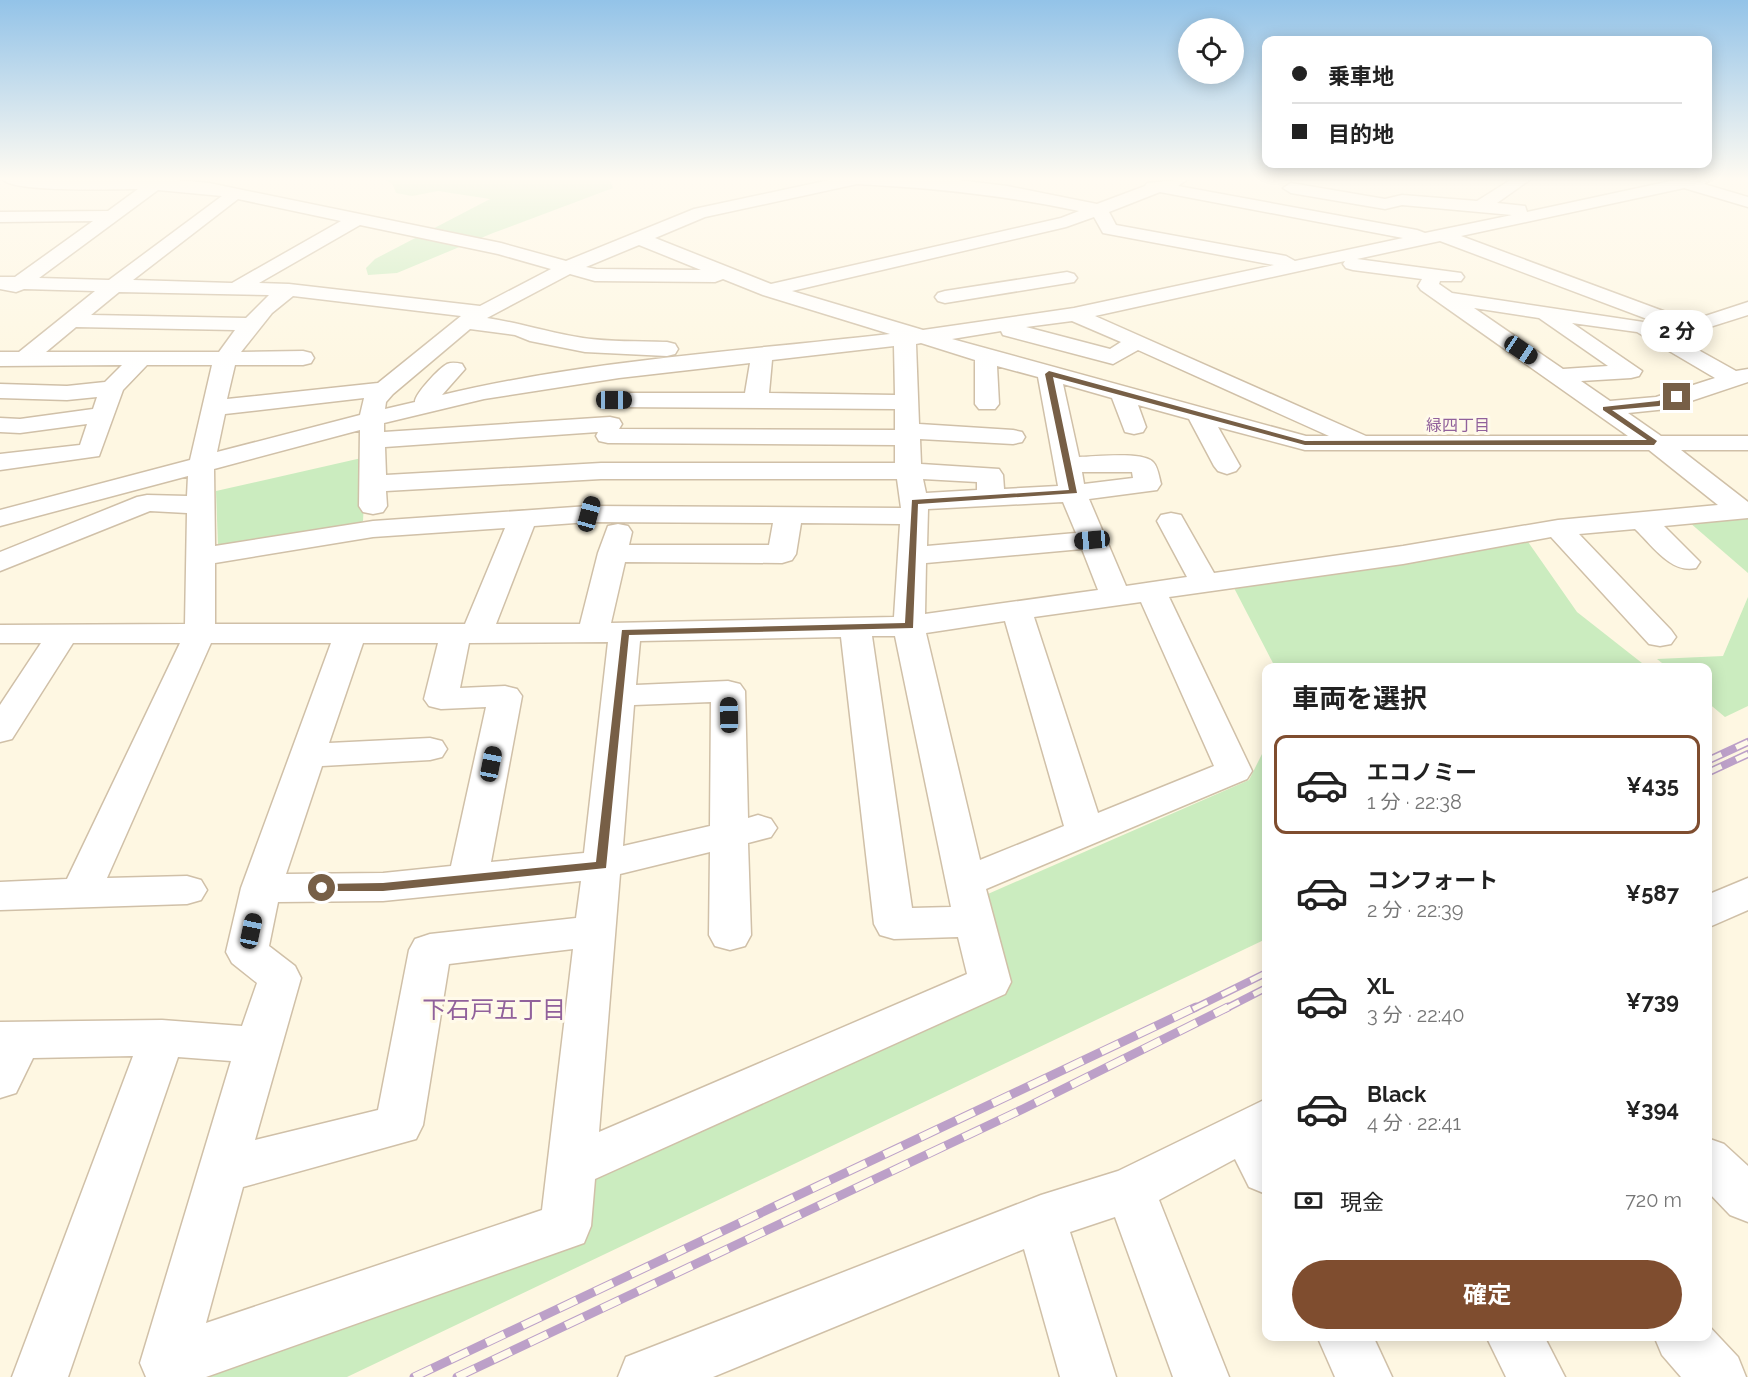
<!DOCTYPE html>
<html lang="ja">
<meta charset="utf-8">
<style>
body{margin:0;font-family:Raleway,"Noto Sans JP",sans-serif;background:#f2f2f2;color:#222;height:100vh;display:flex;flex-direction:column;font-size:22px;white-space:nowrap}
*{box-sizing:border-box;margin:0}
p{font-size:20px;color:#767676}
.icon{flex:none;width:33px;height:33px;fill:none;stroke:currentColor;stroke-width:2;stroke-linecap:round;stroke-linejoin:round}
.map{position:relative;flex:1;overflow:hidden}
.sheet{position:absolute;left:1262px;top:663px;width:450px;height:678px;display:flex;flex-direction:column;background:#fff;border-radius:12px;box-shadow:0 3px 15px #0003}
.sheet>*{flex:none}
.guide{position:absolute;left:1262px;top:36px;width:450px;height:132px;border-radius:12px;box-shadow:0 3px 15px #0003;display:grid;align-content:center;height:132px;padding:0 30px;background:#fff}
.controls{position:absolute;left:1178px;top:18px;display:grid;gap:12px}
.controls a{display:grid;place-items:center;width:66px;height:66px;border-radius:50%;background:#fff;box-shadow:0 3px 15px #0003;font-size:30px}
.end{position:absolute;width:27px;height:27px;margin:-14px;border:8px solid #775f46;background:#fff;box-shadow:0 0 0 3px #fff}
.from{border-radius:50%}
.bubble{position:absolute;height:42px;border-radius:21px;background:#fff;box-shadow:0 3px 15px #0003;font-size:20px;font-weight:700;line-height:42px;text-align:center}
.car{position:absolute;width:18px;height:36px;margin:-18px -9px;border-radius:8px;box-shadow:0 0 4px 2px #0007;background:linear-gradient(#222 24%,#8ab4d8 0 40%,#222 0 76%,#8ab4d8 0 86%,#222 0)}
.guide b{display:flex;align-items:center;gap:21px;height:57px;font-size:22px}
.guide b+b{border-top:2px solid #e0e0e0}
.guide i{width:15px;height:15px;background:#222}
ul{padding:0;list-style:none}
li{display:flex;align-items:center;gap:18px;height:99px;margin:0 12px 9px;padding:0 18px;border:3px solid transparent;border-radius:12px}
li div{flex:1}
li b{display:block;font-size:22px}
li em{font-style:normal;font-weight:700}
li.current{border-color:#7f4d2f}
li>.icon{width:54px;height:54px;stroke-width:1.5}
h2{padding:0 30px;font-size:27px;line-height:72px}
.pay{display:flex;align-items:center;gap:15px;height:66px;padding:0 30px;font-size:22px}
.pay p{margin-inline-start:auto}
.button{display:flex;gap:12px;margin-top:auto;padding:12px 30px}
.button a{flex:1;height:69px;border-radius:36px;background:#7f4d2f;color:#fff;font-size:24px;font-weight:700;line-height:69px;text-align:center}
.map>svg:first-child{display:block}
</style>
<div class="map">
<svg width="1748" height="1377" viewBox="0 0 1748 1377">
<rect width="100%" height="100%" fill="#fef7e2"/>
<g fill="#cbecbf">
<polygon points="385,179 609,179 613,188 493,233 397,273 368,275 366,268 375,259 490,199 438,191 412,196 396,193 393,185"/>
<polygon points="366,457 363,521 356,527 218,546 216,491"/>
<polygon points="1748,518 1748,573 1689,522"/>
<polygon points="1526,539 1577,612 1647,667 1275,667 1233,586"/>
<polygon points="1748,597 1748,706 1725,717 1707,702 1707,668 1667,667 1657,659 1723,656"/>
<polygon points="1266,746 1266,939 347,1377 166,1377 587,1215 595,1153 1006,982 981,897 1249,780"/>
</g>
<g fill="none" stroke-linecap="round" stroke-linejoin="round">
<g stroke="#d0c0a8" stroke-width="3">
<g id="minor">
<path d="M 2,179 L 168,179 L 209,183 L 501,243 L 566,261 L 694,209 L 834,179 L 950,179 L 1007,186 L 1097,204 L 1145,186 L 1147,183 L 1188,179 L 1178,186 L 1417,230 L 1425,233 L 1512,215 L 1402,205 L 1385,209 L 1291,193 L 1283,188 L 1291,183 L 1385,199 L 1402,195 L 1477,201 L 1512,179 L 1531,179 L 1497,203 L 1525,206 L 1527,212 L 1680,179 L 1711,179 L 1704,184 L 1748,197 L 1748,207 L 1684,188 L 1461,236 L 1682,318 L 1693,320 L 1748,302 L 1748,315 L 1694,332 L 1671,328 L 1440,241 L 1357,259 L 1461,273 L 1464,277 L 1461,281 L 1440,281 L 1439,284 L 1452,293 L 1650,323 L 1736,371 L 1748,369 L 1748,382 L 1667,409 L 1628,413 L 1661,436 L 1748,436 L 1748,450 L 1681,450 L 1748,502 L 1748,518 L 1664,526 L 1700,562 L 1696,568 C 1671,574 1652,545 1635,529 L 1579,534 L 1671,630 L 1676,637 L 1671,644 L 1660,646 L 1649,644 L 1551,537 L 1403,564 L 1169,597 L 1252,771 L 1247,779 L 986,889 L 1011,982 L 1005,994 L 595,1179 L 591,1226 L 584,1243 L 206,1377 L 146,1377 L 140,1363 L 231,1061 L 178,1057 L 68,1377 L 12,1377 L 133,1056 L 33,1058 L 16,1093 L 0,1098 L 0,1022 L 162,1020 L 242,1026 L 257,983 L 232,963 L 226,952 L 241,888 L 331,643 L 211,643 L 107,878 L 187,876 L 201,880 L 207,890 L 201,900 L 187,904 L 0,910 L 0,882 L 67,879 L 180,643 L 73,643 L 12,739 L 0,742 L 0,705 L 41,643 L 0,643 L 0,625 L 185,624 L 187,513 L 150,511 L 0,571 L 0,552 L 137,497 L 147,495 L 187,496 L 188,476 L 0,526 L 0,510 L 190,460 L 212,365 L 147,365 L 123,390 L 99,456 L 0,470 L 0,454 L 80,445 L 87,424 L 20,433 L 0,432 L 0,418 L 20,419 L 93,409 L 97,397 L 67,400 L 0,398 L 0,384 L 67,386 L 105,382 L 122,365 L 0,366 L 0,352 L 19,352 L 95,291 L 24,289 L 16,292 L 0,289 L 0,277 L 15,277 L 93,221 L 0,222 L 0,212 L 108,211 L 138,189 C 116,189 13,193 2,179 ZM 857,184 C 934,188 1004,195 1079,211 L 1061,218 L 771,284 L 655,238 L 705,217 ZM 158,190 L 222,196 L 109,280 L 39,278 ZM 1160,192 L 1403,238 L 1295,261 L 1286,256 L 1116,225 L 1109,212 ZM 238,199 L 341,221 L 232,283 L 133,280 ZM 1094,217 L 1103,233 L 1274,265 L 1074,308 L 923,330 L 792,291 L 1066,227 ZM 360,225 L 498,254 L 551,269 L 480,306 L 289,284 L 259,283 ZM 639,245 L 701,270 L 596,269 L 586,267 ZM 1345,261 L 1343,264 L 1346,268 L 1353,270 L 1422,279 L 1418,286 L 1421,290 L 1628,436 L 1366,436 L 1095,316 ZM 570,274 L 595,281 L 715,282 L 723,279 L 763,295 L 890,334 C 741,351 588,360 442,395 L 465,369 L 462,364 C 457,363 452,362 447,364 C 439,368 414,395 415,402 L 385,409 L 386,402 L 393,394 L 470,329 L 515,335 L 530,341 L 585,352 L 667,356 L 675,354 L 678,349 L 675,344 L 667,342 C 639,341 610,342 583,338 C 550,333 520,323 487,318 ZM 119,292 L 269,295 L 246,318 L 91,315 ZM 293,296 L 461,316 L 378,383 L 227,399 L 235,365 L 303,365 L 311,363 L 314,358 L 311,353 L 303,351 L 241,352 L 272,313 ZM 1474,308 L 1539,318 L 1608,366 L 1563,369 ZM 1072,321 L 1121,342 L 1110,349 L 1026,327 ZM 1572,323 L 1637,332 L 1715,378 L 1656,397 L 1610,401 L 1581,381 L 1631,378 L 1639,376 L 1642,371 ZM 76,327 L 235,330 L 219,352 L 46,352 ZM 1001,331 L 1003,335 L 1113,364 L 1138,350 L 1329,436 L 1306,436 L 952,339 ZM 921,343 L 975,360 L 975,404 L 979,409 L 995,409 L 999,404 L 997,366 L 1038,377 L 1058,486 L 1004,489 L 1003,475 L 999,469 L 921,464 L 920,439 L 1013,444 L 1022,442 L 1025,437 L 1022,432 L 1013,430 L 919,424 L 916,344 ZM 894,346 L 895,395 L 769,393 L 772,360 ZM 750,363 L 745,393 L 614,393 L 606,395 L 602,400 L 606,405 L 614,407 L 895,409 L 895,430 L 619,429 L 622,424 L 619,419 L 610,417 L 384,432 L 384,423 L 484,399 L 619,378 ZM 1063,384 L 1112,398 L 1125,432 L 1134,434 L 1143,432 L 1146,427 L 1138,405 L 1189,419 L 1214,466 L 1218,471 L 1227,474 L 1236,471 L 1240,466 L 1218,427 L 1305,450 L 1649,450 L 1718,505 L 1558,520 L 1403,546 L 1214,573 L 1181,515 L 1171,513 L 1161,515 L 1157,521 L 1187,577 L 1126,586 L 1089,499 L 1157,490 L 1161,484 C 1159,477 1158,467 1153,462 C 1142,451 1094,457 1079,457 ZM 364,398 L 360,415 L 217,452 L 225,414 ZM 360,430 L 359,506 L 363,512 L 373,514 L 383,512 L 387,506 L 386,491 L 601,479 L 897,479 L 901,508 L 589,506 L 373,521 L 215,546 L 214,469 ZM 598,432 L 596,436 L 599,441 L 608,443 L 895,445 L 895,463 L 601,463 L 386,475 L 385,447 ZM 1082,472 L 1132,472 L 1133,478 L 1084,484 ZM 923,479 L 977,482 L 977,490 L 926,493 ZM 1063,502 L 1076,533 L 927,546 L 928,509 ZM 589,522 L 773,523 L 769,545 L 629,545 L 632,532 L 628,526 L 618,524 L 608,526 L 598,553 L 580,624 L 496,624 L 534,526 ZM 801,523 L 900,524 L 894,617 L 611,623 L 625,562 L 782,563 L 792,560 L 796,554 ZM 505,528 L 465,624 L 215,624 L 215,563 L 373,537 ZM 1082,549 L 1098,590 L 925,614 L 926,563 ZM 1141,602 L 1214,766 L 1098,813 L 1034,617 ZM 1005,621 L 1064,826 L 980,860 L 926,633 ZM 872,636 L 895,636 L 951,907 L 912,908 ZM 841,637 L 874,924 L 880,935 L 894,939 L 958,937 L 967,974 L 599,1132 L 620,874 L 710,852 L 709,935 L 715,946 L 730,950 L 745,946 L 751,935 L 748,843 L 771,837 L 777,828 L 771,819 L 758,815 L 748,818 L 745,691 L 740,684 L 728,681 L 636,685 L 640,641 ZM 608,642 L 584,853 L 491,862 L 522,696 L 517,689 L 505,686 L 460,688 L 469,643 ZM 363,643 L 438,643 L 424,699 L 429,706 L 441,709 L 486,707 L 451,866 L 383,873 L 286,874 L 322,766 L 430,760 L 442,757 L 447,749 L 442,741 L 430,738 L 329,743 ZM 711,702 L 710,826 L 623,846 L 634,705 ZM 581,881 L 576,918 L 430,934 L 415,939 L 409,950 L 378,1110 L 255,1140 L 301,978 L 295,966 L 269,946 L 278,902 L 383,901 ZM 573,949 L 542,1210 L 206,1323 L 243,1187 L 416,1139 L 423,1125 L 449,964 Z"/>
<polygon points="1067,272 1074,274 1077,278 1074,282 945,303 938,301 935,297 938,293 945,291"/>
<polygon points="1748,878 1748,910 1707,928 1707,895"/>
<polygon points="1266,1099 1266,1194 1249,1187 1235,1159 1159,1200 1229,1377 1173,1377 1115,1217 1070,1232 1116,1377 1060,1377 1024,1249 713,1377 618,1377 626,1357 1041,1195 1118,1171"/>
<polygon points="1707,1138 1724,1144 1748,1166 1748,1222 1730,1215 1707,1191"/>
<polygon points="1707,1324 1738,1357 1746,1377 1681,1377 1662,1355 1654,1336 1707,1336"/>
<polygon points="1317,1336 1373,1336 1392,1377 1335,1377"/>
<polygon points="1486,1336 1544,1336 1565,1377 1506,1377"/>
</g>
</g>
<use href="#minor" fill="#fff" fill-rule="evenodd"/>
<g stroke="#bca0c8" stroke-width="8">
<g id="rail-far1">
<polyline points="1707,761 1748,742"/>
<polyline points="1707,773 1748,754"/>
<polyline points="1193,1009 1266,973"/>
<polyline points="1225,1009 1266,988"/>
</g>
</g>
<g stroke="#bca0c8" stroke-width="9">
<g id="rail">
<polyline points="414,1377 1196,1007"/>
<polyline points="457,1377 1023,1109 1228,1007"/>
</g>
</g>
<use href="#rail-far1" stroke="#fffaea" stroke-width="5" stroke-dasharray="16" stroke-linecap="butt"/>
<use href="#rail" stroke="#fffaea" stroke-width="7" stroke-dasharray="20" stroke-linecap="butt"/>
</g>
<linearGradient id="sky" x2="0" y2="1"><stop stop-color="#93c3e8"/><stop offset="0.48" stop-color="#fffbf2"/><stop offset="1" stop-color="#fffbf2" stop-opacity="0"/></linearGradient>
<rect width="1748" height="372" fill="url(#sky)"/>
<polygon fill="#775f46" points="1049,371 1305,441 1647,440 1603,410 1603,407 1658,401 1677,395 1681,397 1659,406 1612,410 1657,441 1654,445 1305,445 1053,377 1077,493 918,504 913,628 629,635 606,868 383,891 317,891 316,888 322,884 383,883 596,862 622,630 905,623 912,500 1069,490 1045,374"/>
<g text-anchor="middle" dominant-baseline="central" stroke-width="6" stroke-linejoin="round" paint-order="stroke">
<g font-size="16" fill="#91619b" stroke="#fffaea">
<text x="1458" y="425">緑四丁目</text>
</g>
<g font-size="24" fill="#91619b" stroke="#fffaea">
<text x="494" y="1009">下石戸五丁目</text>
</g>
</g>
</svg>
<div class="controls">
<a><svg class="icon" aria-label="locate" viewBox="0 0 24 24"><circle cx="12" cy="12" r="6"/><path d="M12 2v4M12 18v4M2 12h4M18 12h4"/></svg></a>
</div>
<i class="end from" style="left:322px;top:888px"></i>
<i class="end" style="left:1677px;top:397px"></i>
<div class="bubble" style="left:1641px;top:310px;width:72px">2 分</div>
<i class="car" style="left:1521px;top:350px;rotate:124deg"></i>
<i class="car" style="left:614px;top:400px;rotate:90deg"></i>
<i class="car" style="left:589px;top:514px;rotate:15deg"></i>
<i class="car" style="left:1092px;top:540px;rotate:265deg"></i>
<i class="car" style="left:729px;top:715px;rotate:359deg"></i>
<i class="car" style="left:491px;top:764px;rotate:11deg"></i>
<i class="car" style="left:251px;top:931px;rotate:12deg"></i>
<div class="guide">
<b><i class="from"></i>乗車地</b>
<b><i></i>目的地</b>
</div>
<section class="sheet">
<h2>車両を選択</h2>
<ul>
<li class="current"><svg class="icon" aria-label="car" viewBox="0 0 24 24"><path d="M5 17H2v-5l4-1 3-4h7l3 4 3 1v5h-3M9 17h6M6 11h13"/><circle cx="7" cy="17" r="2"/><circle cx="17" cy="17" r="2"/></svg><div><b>エコノミー</b><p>1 分 · 22:38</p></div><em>¥435</em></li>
<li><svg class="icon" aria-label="car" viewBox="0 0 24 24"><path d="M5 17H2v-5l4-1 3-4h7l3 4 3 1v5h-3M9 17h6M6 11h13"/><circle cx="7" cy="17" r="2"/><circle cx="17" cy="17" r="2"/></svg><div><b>コンフォート</b><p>2 分 · 22:39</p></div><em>¥587</em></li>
<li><svg class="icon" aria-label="car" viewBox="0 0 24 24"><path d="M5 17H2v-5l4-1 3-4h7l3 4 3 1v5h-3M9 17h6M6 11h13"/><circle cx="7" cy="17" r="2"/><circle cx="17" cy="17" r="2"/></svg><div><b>XL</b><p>3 分 · 22:40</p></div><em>¥739</em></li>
<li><svg class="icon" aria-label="car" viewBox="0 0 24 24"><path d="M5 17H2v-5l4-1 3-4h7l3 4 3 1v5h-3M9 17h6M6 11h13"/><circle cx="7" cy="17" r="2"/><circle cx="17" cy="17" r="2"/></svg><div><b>Black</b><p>4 分 · 22:41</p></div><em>¥394</em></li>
</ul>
<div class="pay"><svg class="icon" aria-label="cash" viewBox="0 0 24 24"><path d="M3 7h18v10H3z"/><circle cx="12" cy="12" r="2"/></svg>現金<p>720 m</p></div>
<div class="button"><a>確定</a></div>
</section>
</div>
